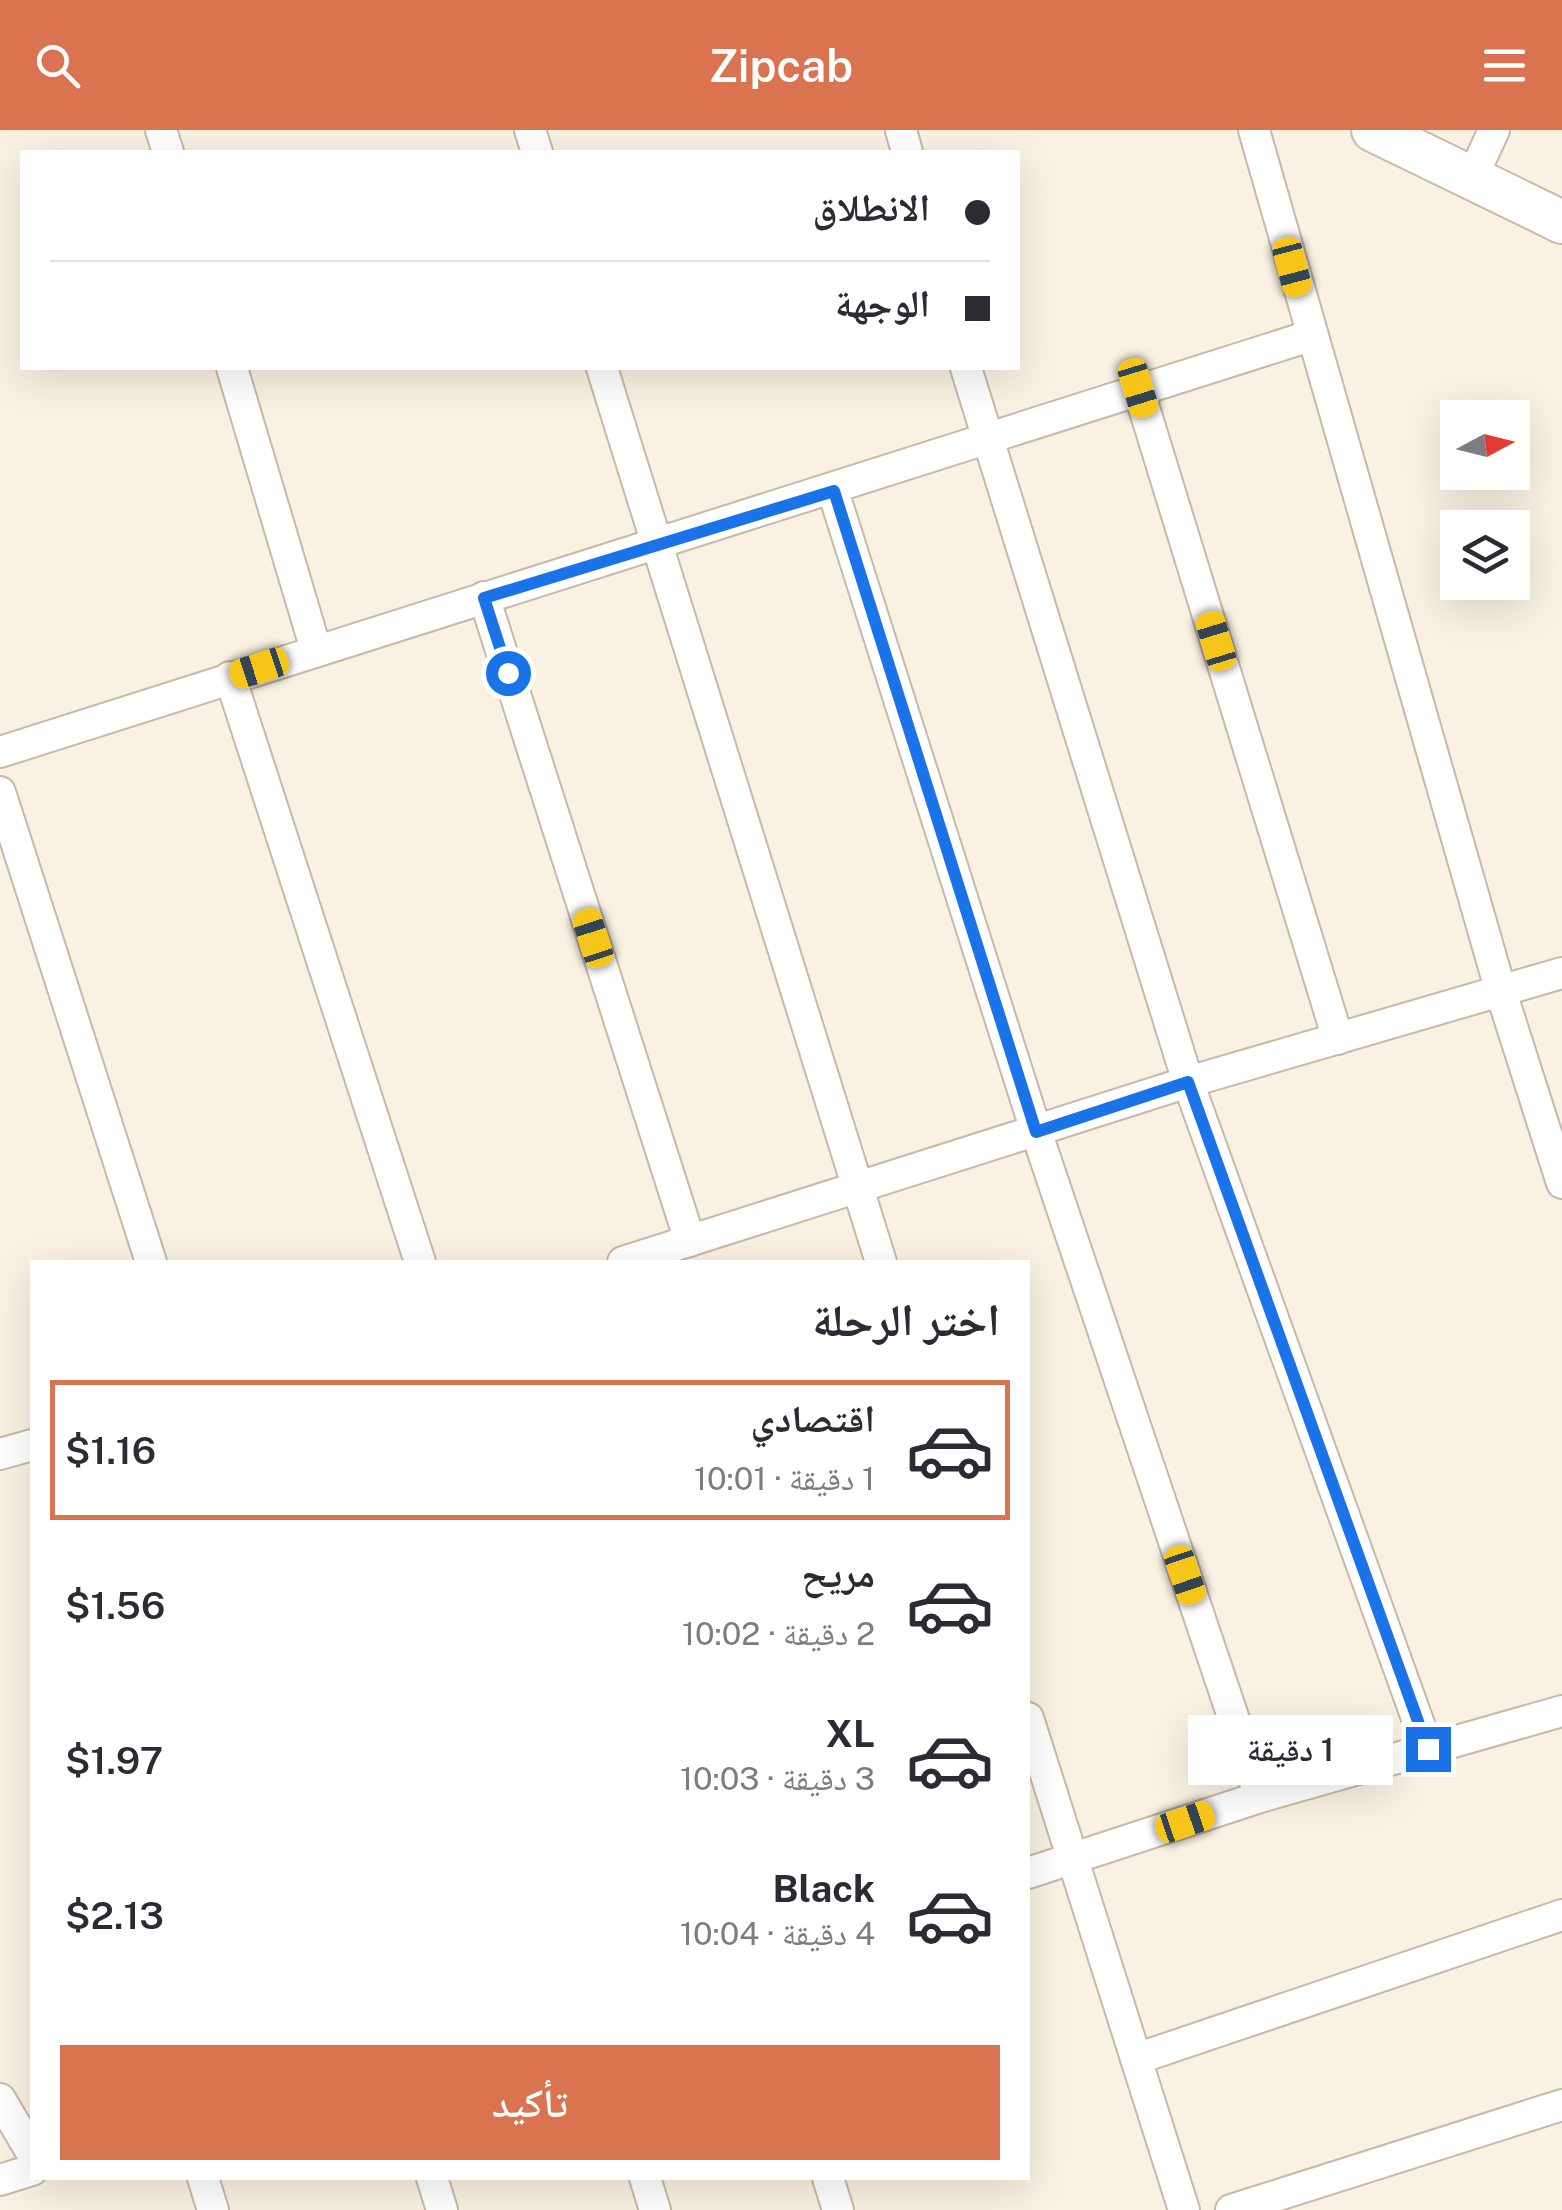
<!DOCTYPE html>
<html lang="ar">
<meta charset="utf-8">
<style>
body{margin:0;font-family:"Public Sans","Noto Naskh Arabic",sans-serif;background:#f2f2f3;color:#2b2b33;direction:rtl;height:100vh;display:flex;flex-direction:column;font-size:38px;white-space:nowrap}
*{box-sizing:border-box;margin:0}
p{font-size:32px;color:#7c7c81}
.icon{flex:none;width:55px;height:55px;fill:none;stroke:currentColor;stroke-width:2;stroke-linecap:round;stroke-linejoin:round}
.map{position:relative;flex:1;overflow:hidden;direction:ltr}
.side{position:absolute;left:30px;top:1130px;width:1000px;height:920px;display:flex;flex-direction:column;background:#fff;border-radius:0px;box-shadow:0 10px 40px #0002;direction:rtl}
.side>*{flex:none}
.hud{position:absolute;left:20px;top:20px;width:1000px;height:220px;border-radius:0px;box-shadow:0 10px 40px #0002;direction:rtl;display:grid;align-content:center;height:220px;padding:0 30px;background:#fff}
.needle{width:65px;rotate:83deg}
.tools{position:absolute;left:1440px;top:270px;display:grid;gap:20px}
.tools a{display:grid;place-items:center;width:90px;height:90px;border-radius:0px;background:#fff;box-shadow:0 10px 40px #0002;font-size:50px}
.end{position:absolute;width:45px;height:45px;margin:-22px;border:12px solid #1a73e8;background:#fff;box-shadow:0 0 0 5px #fff}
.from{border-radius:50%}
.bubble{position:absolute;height:70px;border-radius:0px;background:#fff;box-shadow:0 10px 40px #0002;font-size:32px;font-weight:600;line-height:70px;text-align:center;direction:rtl}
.car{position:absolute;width:30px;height:60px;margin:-30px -15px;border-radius:12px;box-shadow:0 0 8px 2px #0007;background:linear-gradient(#f5c518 24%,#345 0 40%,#f5c518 0 76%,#345 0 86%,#f5c518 0)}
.hud b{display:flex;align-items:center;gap:35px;height:95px;font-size:38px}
.hud b+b{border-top:2px solid #e1e1e2}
.hud i{width:25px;height:25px;background:#2b2b33}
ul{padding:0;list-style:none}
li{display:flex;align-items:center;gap:30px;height:140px;margin:0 20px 15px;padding:0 10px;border:5px solid transparent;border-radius:0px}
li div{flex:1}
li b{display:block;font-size:38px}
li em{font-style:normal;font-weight:600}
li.current{border-color:#d97350}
li>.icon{width:90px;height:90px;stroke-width:1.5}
h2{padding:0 30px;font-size:45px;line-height:120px}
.button{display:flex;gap:20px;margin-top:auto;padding:20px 30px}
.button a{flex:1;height:115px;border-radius:0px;background:#d97350;color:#fff;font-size:40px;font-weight:600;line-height:115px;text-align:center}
header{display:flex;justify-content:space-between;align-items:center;height:130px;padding:0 30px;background:#d97350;color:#fff;font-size:45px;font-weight:600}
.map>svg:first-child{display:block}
</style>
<header><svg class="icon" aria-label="menu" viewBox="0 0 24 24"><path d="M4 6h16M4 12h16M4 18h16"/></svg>Zipcab<svg class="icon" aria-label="search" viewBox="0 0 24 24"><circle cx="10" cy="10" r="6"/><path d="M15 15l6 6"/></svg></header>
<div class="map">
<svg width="1562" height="2080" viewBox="0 0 1562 2080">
<rect width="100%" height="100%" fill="#f9f1e1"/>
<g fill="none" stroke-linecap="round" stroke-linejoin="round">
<g stroke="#c8b8a9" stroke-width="34">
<g id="street">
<polyline points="161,0 168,22"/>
<polyline points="530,0 537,22"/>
<polyline points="901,0 907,22"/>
<polyline points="1254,0 1501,862 1562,1053"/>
<polyline points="1472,48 1494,0"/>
<polyline points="232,238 316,520"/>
<polyline points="602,238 881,1132"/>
<polyline points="966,238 1188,952 1428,1619"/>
<polyline points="1138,258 1338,909"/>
<polyline points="833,361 1036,1001 1260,1667"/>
<polyline points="484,467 690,1111"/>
<polyline points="230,547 420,1132"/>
<polyline points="0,622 1310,206"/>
<polyline points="0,662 151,1132"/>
<polyline points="623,1132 1188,952 1562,843"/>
<polyline points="0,1324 32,1315"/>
<polyline points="1028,1588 1184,2080"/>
<polyline points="1028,1743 1260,1667 1562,1581"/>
<polyline points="1136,1929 1562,1785"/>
<polyline points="0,1969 32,2023"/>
<polyline points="203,2048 213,2080"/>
<polyline points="432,2048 442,2080"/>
<polyline points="645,2048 655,2080"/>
<polyline points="828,2048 838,2080"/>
<polyline points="0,2050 32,2040"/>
<polyline points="1231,2080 1562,1975"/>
</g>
</g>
<g stroke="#ccb9a7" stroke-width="46">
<polyline id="secondary" points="1373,0 1562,92"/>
</g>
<use href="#street" stroke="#fff" stroke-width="30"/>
<use href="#secondary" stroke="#fff" stroke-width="42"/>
</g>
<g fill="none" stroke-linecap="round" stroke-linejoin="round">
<polyline stroke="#1a73e8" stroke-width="12" points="508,543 484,468 834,361 1036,1002 1188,952 1428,1619"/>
</g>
</svg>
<div class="tools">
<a><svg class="needle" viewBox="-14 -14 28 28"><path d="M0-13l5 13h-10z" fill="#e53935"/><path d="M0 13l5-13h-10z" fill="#7c7c81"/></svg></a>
<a><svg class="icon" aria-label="layers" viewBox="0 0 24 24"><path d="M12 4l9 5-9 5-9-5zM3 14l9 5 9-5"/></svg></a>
</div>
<i class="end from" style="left:508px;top:543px"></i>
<i class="end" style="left:1428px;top:1619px"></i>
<div class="bubble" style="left:1188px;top:1585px;width:205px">1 دقيقة</div>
<i class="car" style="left:1292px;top:137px;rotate:165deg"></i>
<i class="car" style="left:1138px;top:258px;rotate:163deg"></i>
<i class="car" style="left:1216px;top:511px;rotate:343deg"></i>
<i class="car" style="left:259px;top:538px;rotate:252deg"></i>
<i class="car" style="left:593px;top:808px;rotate:342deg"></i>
<i class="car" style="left:1185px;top:1445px;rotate:161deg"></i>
<i class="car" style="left:1185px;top:1692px;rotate:71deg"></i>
<div class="hud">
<b><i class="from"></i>الانطلاق</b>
<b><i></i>الوجهة</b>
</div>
<section class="side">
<h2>اختر الرحلة</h2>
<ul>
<li class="current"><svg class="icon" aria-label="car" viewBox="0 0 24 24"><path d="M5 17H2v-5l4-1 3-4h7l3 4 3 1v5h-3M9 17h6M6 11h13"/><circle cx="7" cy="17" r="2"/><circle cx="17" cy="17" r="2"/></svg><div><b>اقتصادي</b><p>1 دقيقة · 10:01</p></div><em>$1.16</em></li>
<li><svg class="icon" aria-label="car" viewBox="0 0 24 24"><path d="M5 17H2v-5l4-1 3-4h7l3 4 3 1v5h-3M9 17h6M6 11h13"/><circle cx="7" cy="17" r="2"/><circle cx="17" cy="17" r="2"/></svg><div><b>مريح</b><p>2 دقيقة · 10:02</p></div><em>$1.56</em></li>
<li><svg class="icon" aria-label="car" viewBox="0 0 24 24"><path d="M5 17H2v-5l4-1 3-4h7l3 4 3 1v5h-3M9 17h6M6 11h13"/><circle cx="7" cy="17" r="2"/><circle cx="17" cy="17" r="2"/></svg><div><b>XL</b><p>3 دقيقة · 10:03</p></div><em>$1.97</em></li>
<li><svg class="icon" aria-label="car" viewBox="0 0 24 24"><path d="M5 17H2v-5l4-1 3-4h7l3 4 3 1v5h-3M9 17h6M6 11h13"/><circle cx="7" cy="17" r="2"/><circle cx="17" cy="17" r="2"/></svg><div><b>Black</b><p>4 دقيقة · 10:04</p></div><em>$2.13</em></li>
</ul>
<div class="button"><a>تأكيد</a></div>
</section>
</div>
